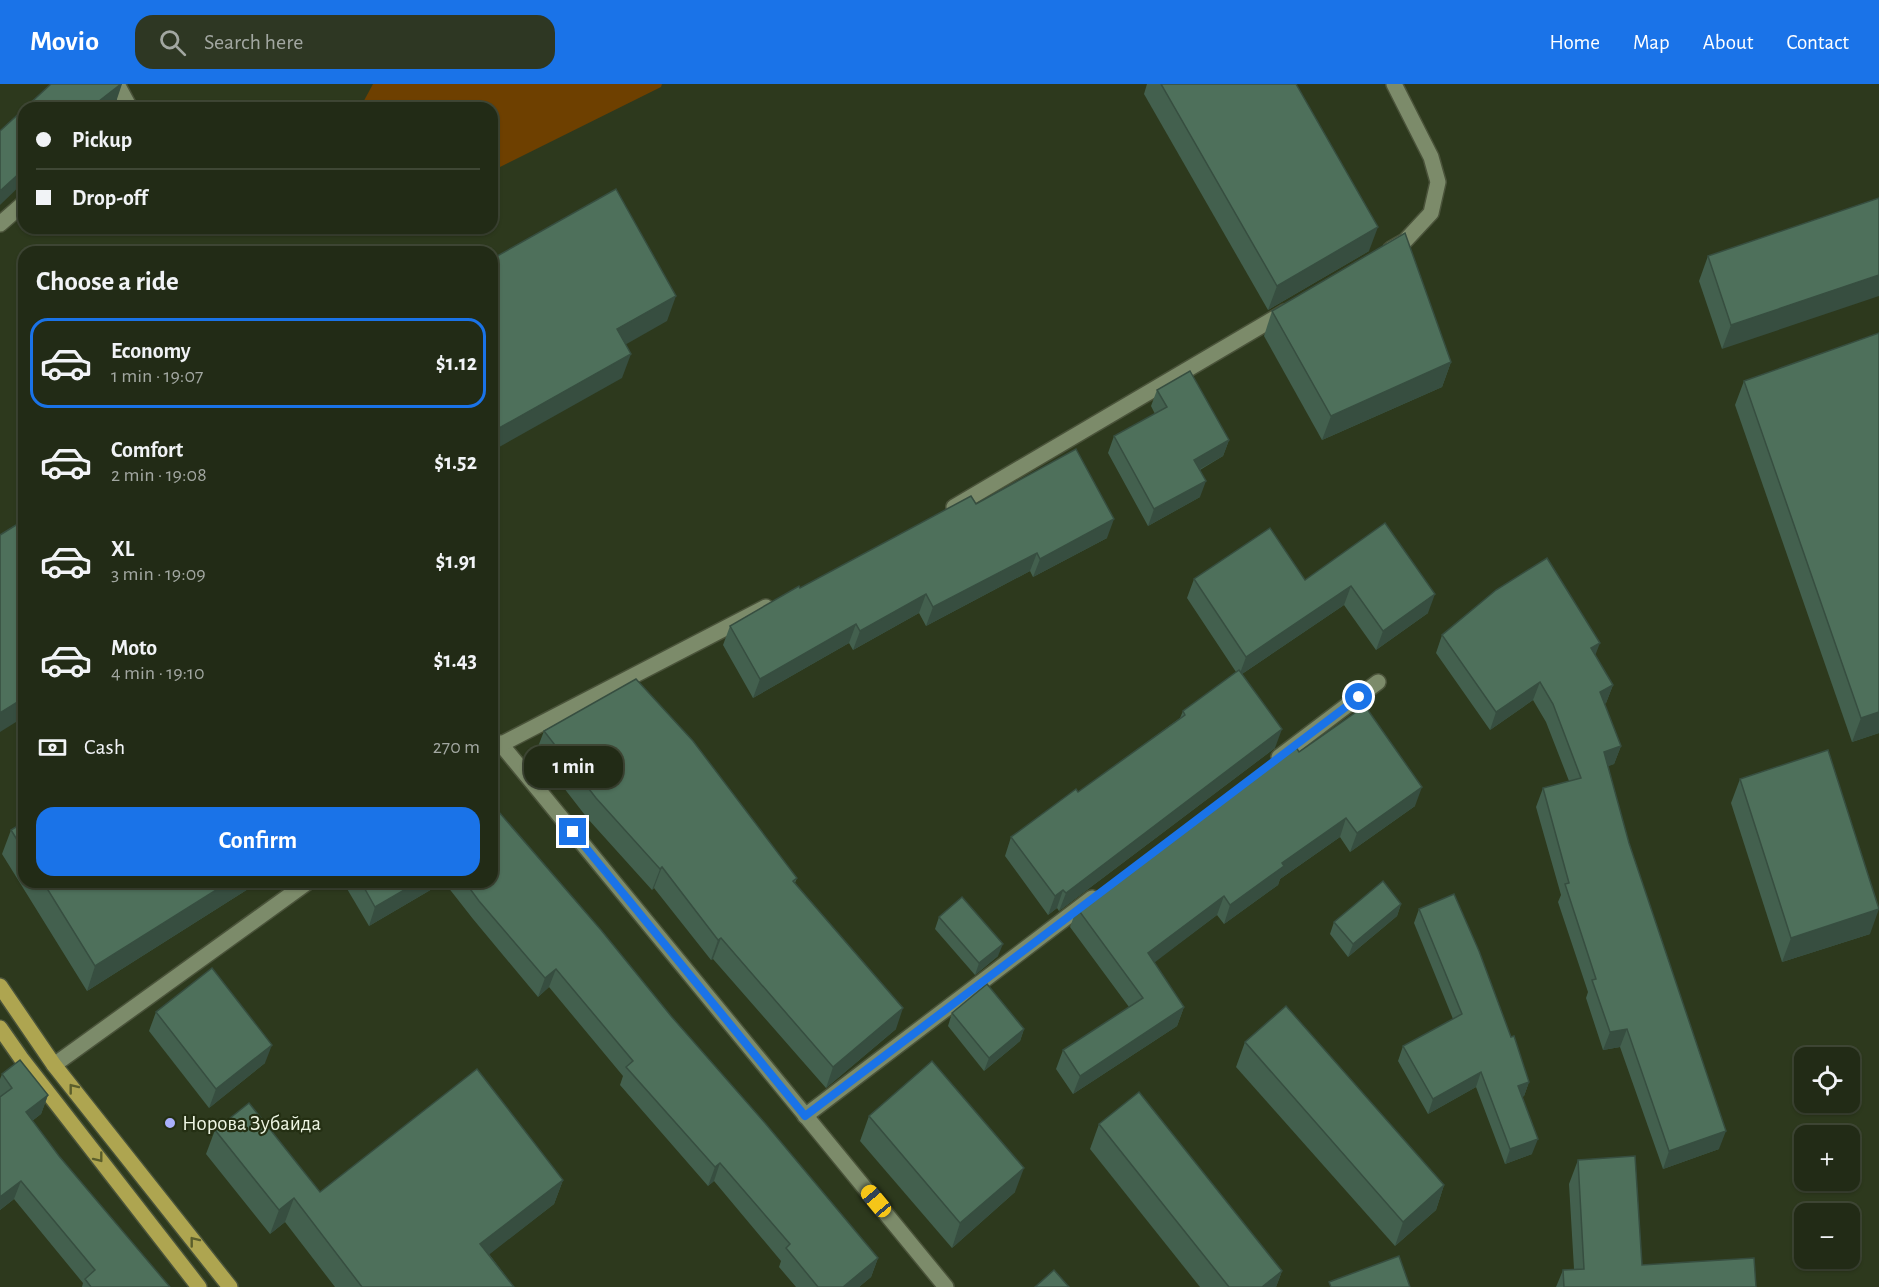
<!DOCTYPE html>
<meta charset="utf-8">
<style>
body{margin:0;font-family:"Alegreya Sans",sans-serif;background:#2e3723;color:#f1f3f6;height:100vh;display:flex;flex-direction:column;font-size:22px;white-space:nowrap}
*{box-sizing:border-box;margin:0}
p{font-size:20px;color:#a2a7a1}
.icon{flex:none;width:33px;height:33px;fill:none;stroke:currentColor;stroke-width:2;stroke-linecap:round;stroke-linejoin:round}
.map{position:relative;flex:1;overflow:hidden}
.drawer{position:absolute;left:18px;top:162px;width:480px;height:642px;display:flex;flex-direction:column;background:#222b16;border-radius:18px;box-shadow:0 2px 4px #0004,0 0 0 2px #3f4735}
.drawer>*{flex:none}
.guide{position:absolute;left:18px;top:18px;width:480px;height:132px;border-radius:18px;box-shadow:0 2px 4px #0004,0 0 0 2px #3f4735;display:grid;align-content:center;height:132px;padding:0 18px;background:#222b16}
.buttons{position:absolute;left:1794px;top:963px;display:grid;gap:12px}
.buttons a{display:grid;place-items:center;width:66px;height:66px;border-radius:12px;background:#222b16;box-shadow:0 2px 4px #0004,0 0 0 2px #3f4735;font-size:30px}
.end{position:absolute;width:27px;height:27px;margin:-14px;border:8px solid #1a73e8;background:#fff;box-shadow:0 0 0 3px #fff}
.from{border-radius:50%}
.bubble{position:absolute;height:42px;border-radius:18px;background:#222b16;box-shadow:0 2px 4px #0004,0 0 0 2px #3f4735;font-size:20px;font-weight:700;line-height:42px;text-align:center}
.car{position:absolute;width:18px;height:36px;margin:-18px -9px;border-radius:8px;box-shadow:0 0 4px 2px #0007;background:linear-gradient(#f5c518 24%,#345 0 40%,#f5c518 0 76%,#345 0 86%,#f5c518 0)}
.guide b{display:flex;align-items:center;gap:21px;height:57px;font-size:22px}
.guide b+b{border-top:2px solid #3f4735}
.guide i{width:15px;height:15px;background:#f1f3f6}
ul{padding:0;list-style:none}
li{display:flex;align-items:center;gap:18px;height:90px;margin:0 12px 9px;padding:0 6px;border:3px solid transparent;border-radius:18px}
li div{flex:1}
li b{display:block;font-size:22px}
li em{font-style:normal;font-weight:700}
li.on{border-color:#1a73e8}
li>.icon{width:54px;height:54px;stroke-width:1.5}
h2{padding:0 18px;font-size:27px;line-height:72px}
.pay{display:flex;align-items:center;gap:15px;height:66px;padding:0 18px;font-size:22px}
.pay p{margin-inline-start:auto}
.action{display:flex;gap:12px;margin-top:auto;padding:12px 18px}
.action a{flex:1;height:69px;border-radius:18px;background:#1a73e8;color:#fff;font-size:24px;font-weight:700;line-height:69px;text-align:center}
header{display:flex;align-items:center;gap:36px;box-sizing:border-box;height:84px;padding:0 30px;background:#1a73e8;color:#fff}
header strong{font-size:28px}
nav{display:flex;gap:33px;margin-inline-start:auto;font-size:21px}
.search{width:420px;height:54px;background:#2e3723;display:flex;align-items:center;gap:15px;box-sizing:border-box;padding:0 21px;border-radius:18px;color:#a2a7a1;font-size:22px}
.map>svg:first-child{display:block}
</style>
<header>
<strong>Movio</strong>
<div class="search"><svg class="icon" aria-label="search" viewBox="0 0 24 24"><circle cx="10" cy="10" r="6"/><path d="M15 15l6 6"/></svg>Search here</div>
<nav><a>Home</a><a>Map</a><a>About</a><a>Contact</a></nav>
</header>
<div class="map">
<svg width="1879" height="1203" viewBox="0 0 1879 1203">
<rect width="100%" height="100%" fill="#2d391d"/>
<polygon fill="#6e4000" points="373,0 662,0 661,3 492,87 492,24 360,24"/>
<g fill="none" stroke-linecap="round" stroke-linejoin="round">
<g stroke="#4a533a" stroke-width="18">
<g id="street">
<polyline points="117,0 130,24"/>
<polyline points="0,140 24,119"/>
<polyline points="1391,165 1405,157 1431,129 1438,98 1431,73 1394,0"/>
<polyline points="954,423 1285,228"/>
<polyline points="500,659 946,1203"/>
<polyline points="492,665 766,523"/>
<polyline points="1279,673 1378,598"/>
<polyline points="54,981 308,798"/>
<polyline points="805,1032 1092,814"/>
</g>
</g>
<g stroke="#4a533a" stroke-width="18">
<g id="primary">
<polyline points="0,902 54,981 230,1203"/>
<polyline points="0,944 21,974 199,1203"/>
</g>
</g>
<use href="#street" stroke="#7c8b6a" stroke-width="15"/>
<use href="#primary" stroke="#aea550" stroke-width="15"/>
</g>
<g fill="#43604e">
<polygon points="1147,0 1296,0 1369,167 1268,226 1144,10"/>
<polygon points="1879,114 1722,265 1699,197 1708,172"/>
<polygon points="1272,227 1451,278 1442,303 1322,356 1264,252"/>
<polygon points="1744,297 1879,649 1852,658 1735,321"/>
<polygon points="1157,306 1229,356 1223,372 1200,386 1200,413 1148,442 1108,369 1114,352 1155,330 1151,322"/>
<polygon points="976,420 1107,454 1033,493 1030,487 926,542 919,529 853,566 849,559 753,614 723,561 730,542 800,504"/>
<polygon points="1385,439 1428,529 1376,566 1344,521 1242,590 1275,664 1059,827 1057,824 1048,831 1005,772 1011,753 1078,708 1180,634 1183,627 1236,588 1187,514 1194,495 1305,496"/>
<polygon points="1442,551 1595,571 1613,601 1606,619 1604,620 1621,662 1614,680 1607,682 1629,759 1719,1065 1663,1085 1620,963 1603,966 1586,914 1588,908 1558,818 1561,811 1536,723 1543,704 1569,697 1546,638 1533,616 1490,646 1436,569"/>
<polygon points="544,647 797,794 795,799 896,945 826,1004 713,875 711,876 654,804 652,806 588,735 536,668"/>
<polygon points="1299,668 1415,722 1350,768 1340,753 1280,795 1278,801 1224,840 1217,831 1154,878 1184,923 1177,942 1073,1010 1056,985 1063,966 1129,923 1070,843 1077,824"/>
<polygon points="1740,695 1870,850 1782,878 1731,719"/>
<polygon points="24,738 24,798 259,798 87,907 2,770 11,746"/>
<polygon points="343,798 444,798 369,842"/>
<polygon points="444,798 492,798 671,932 878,1174 871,1193 859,1203 796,1203 779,1183 781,1177 714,1097 708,1102 620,1001 623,992 549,903 538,913 473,835"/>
<polygon points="1401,820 1397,832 1348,873 1330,850 1334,838"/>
<polygon points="1419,825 1511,953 1529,998 1524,1012 1522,1013 1532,1070 1505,1080 1476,1003 1428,1030 1398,977 1403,962 1453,935 1414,839"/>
<polygon points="939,833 998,872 975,891 935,845"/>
<polygon points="156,928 265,979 209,1024 149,947"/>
<polygon points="952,929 1024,945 1020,957 984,987 948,942"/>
<polygon points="1245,958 1444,1101 1436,1126 1395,1162 1236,983"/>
<polygon points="2,990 48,1011 41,1030 32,1037 59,1072 170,1203 82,1203 83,1199 14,1115 0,1126 0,995"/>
<polygon points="869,1032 1015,1108 952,1164 860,1057"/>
<polygon points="1099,1040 1282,1187 1276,1203 1200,1203 1090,1065"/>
<polygon points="215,1046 320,1108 563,1096 554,1120 489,1170 514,1203 335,1203 285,1138 270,1150 206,1070"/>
<polygon points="1578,1076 1642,1181 1756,1203 1556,1203 1563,1186 1574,1185 1569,1100"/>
</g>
<g fill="#374e40">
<polygon points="121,0 122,0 116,18 108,24 90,24"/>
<polygon points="24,85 24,98 0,121 0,107"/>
<polygon points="1378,143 1369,167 1268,226 1277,202"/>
<polygon points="1879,191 1879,212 1722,265 1731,241"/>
<polygon points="676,212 667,237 609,270 617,245"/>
<polygon points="631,270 622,294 492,367 492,348"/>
<polygon points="1451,278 1442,303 1322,356 1331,332"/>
<polygon points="1229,356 1223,372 1188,392 1194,376"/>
<polygon points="1206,397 1200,413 1148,442 1154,425"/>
<polygon points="1114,435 1107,454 1033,493 1040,475"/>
<polygon points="1037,469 1030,487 926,542 933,523"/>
<polygon points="1351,502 1344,521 1239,592 1246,573"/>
<polygon points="926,510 919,529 853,566 860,547"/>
<polygon points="1435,510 1428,529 1376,566 1383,547"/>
<polygon points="856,540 849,559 753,614 760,595"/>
<polygon points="1600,559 1593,577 1591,564"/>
<polygon points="1540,598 1533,616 1490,646 1496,628"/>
<polygon points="1613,601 1606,619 1593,627 1600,608"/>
<polygon points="24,614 24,633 0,648 0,629"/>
<polygon points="1879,628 1879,649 1852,658 1861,634"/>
<polygon points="1282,645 1275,664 1059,827 1066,809"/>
<polygon points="1621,662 1614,680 1597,687 1604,668"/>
<polygon points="1422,703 1415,722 1350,768 1357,749"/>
<polygon points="1346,734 1340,753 1280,795 1278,801 1224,840 1230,821 1282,779"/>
<polygon points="662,783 654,804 652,806 660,785"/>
<polygon points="229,798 259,798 87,907 95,882"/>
<polygon points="418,798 444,798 369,842 375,823"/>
<polygon points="1063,806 1057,824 1048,831 1055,812"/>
<polygon points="1224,812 1217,831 1142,888 1148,869"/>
<polygon points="1401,820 1397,832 1348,873 1353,860"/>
<polygon points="1879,825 1870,850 1782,878 1791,854"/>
<polygon points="721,854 713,875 711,876 718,856"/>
<polygon points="1003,860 998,872 975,891 979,879"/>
<polygon points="556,885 549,903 538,913 545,894"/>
<polygon points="1184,923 1177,942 1073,1010 1080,992"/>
<polygon points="903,924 896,945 826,1004 833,983"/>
<polygon points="1024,945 1020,957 984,987 989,974"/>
<polygon points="1627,945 1620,963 1603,966 1610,948"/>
<polygon points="272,961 265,979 209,1024 216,1005"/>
<polygon points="1481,988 1476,1003 1428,1030 1433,1015"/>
<polygon points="1529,998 1524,1012 1512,1017 1518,1002"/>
<polygon points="48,1011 41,1030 19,1047 26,1028"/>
<polygon points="1726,1047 1719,1065 1663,1085 1669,1067"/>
<polygon points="1538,1055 1532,1070 1505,1080 1510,1065"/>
<polygon points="720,1079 714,1097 708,1102 715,1083"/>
<polygon points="1024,1084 1015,1108 952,1164 960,1139"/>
<polygon points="563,1096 554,1120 472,1184 480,1160"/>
<polygon points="21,1097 14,1115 0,1126 0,1113"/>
<polygon points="1444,1101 1436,1126 1395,1162 1403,1138"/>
<polygon points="294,1114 285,1138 270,1150 279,1126"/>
<polygon points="878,1174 871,1193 859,1203 843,1203"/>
<polygon points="1282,1187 1276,1203 1262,1203"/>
</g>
<g fill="#4e705b" stroke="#374e40" stroke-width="1.5">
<polygon points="51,0 121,0 90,24 25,24"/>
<polygon points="1161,0 1296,0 1378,143 1277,202"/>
<polygon points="24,25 24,85 0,107 0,47"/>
<polygon points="616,105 676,212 617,245 631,270 492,348 492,175"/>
<polygon points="1879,114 1879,191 1731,241 1708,172"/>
<polygon points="1405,149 1451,278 1331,332 1272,227"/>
<polygon points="1879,249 1879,628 1861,634 1744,297"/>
<polygon points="1190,287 1229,356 1194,376 1206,397 1154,425 1114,352 1167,323 1157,306"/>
<polygon points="1076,365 1114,435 1040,475 1037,469 933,523 926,510 860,547 856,540 760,595 730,542 799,502 800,504 971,412 976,420"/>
<polygon points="24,436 24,614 0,629 0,451"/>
<polygon points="1385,439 1435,510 1383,547 1351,502 1246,573 1194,495 1270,444 1305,496"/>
<polygon points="1547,474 1600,559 1591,564 1613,601 1600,608 1621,662 1604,668 1629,759 1726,1047 1669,1067 1627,945 1610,948 1592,896 1596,895 1565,800 1569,799 1543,704 1581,694 1553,620 1540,598 1496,628 1442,551 1496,506"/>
<polygon points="1239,586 1282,645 1066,809 1063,806 1055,812 1011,753 1076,705 1078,708 1185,631 1183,627"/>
<polygon points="636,595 693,657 797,794 793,797 903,924 833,983 721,854 718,856 662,783 660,785 596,714 544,647"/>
<polygon points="1365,622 1422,703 1357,749 1346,734 1282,779 1284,782 1230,821 1224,812 1148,869 1184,923 1080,992 1063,966 1143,914 1077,824 1294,660 1299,668"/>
<polygon points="1828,666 1879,825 1791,854 1740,695"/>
<polygon points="492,720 601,846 671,932 765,1039 878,1174 843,1203 818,1203 786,1164 790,1160 720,1079 715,1083 626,983 633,977 556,885 545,894 479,817 465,798 492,798"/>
<polygon points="24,738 24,767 11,746"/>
<polygon points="1383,797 1401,820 1353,860 1334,838"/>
<polygon points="43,798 229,798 95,882"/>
<polygon points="361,798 418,798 375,823"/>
<polygon points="1454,810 1479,867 1511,953 1514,952 1529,998 1518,1002 1538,1055 1510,1065 1481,988 1433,1015 1403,962 1462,930 1419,825"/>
<polygon points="962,813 1003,860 979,879 939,833"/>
<polygon points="212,884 272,961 216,1005 156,928"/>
<polygon points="987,900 1024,945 989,974 952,929"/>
<polygon points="1286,922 1444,1101 1403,1138 1245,958"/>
<polygon points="20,976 48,1011 26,1028 59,1072 170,1203 91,1203 85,1195 95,1186 21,1097 0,1113 0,1013 12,1004 2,990"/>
<polygon points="932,977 1024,1084 960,1139 869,1032"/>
<polygon points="477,985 563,1096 480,1160 514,1203 362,1203 294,1114 279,1126 215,1046 249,1019 320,1108"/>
<polygon points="1139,1008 1282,1187 1262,1203 1229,1203 1099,1040"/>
<polygon points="1635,1072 1642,1181 1754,1174 1756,1203 1564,1203 1563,1186 1584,1185 1578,1076"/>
<polygon points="1399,1172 1410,1203 1331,1203 1329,1198"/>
<polygon points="1054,1186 1069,1203 1035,1203"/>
</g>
<defs><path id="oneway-chevron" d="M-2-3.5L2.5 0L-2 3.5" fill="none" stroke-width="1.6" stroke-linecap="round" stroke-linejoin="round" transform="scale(1.5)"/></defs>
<g stroke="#5b5e2b">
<use href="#oneway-chevron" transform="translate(73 1004) rotate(-128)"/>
<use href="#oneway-chevron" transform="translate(99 1074) rotate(52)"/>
<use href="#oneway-chevron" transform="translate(194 1157) rotate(-128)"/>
</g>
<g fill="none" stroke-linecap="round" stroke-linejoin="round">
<polyline stroke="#1a73e8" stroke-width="8" points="573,748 805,1032 1359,613"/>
</g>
<circle fill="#a9b0fc" stroke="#242f13" stroke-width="2" cx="170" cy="1039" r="6"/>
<g text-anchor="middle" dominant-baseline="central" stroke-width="4.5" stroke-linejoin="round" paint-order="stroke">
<g font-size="21" fill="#eef6e4" stroke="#242f13" text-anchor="start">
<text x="182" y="1039">Норова Зубайда</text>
</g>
</g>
</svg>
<div class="buttons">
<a><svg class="icon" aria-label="locate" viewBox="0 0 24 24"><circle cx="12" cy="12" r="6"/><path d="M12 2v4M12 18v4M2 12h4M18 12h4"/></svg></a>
<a>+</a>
<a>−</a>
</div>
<i class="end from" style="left:1359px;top:613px"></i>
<i class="end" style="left:573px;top:748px"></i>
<div class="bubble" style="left:524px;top:662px;width:99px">1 min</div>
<i class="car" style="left:876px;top:1117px;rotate:320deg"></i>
<div class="guide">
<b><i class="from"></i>Pickup</b>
<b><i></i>Drop-off</b>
</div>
<section class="drawer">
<h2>Choose a ride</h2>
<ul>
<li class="on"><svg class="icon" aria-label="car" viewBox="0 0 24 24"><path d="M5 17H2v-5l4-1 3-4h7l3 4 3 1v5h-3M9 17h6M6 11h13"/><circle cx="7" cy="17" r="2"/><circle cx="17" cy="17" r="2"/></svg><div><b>Economy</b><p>1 min · 19:07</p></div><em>$1.12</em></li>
<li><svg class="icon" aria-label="car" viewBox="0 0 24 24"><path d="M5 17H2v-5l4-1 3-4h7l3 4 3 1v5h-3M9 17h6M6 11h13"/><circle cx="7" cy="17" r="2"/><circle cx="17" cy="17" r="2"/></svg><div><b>Comfort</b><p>2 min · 19:08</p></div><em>$1.52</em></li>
<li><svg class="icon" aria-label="car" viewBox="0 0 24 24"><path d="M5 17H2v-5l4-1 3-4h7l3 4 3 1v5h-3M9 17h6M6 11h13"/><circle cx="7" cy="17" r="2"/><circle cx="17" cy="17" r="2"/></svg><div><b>XL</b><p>3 min · 19:09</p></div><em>$1.91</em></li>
<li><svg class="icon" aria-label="car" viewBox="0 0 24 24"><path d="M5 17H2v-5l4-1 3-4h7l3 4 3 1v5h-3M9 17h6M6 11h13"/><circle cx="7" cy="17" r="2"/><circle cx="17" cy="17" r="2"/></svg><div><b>Moto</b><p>4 min · 19:10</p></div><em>$1.43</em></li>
</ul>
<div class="pay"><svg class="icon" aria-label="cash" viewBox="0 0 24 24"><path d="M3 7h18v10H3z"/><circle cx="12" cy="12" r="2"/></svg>Cash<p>270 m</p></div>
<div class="action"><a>Confirm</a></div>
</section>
</div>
